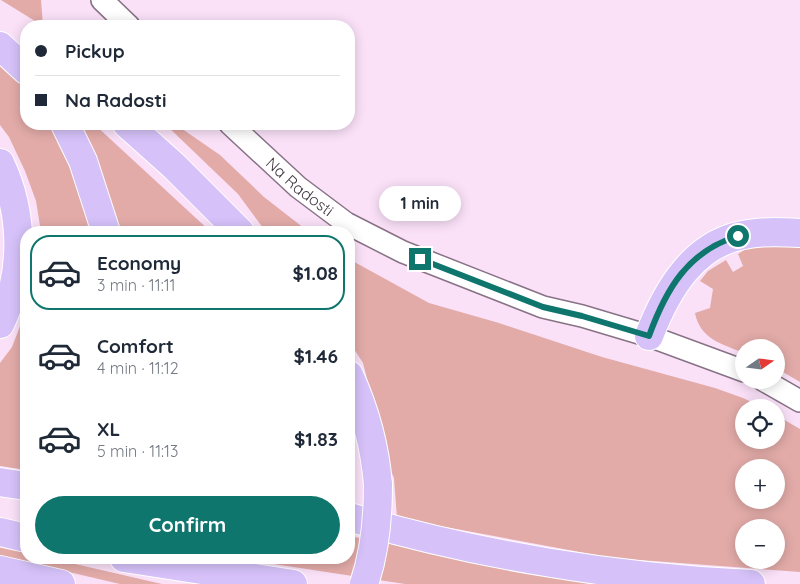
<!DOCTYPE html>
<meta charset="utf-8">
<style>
body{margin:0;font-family:Quicksand,sans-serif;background:#f2f2f3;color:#1f2937;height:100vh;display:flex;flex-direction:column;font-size:19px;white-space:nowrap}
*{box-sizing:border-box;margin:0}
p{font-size:16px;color:#747a83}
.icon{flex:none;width:28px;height:28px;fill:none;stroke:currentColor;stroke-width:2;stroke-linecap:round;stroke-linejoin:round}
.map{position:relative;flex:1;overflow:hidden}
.side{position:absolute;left:20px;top:226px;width:335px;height:338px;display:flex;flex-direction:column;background:#fff;border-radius:20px;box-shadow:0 2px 12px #0003}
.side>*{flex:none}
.banner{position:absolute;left:20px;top:20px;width:335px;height:110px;border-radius:20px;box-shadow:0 2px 12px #0003;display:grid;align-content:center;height:110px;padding:0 15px;background:#fff}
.needle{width:32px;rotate:76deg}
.fabs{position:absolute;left:735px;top:339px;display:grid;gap:10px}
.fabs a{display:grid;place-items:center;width:50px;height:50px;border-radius:50%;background:#fff;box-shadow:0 2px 12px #0003;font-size:25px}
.end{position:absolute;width:22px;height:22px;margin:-11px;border:6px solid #0f766e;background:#fff;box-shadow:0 0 0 2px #fff}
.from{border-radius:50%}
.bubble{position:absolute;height:35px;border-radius:18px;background:#fff;box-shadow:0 2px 12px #0003;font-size:16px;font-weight:800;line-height:35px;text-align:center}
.banner b{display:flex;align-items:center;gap:18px;height:48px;font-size:19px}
.banner b+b{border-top:1px solid #e0e1e3}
.banner i{width:12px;height:12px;background:#1f2937}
ul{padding:9px 0 0;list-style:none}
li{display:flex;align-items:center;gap:15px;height:75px;margin:0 10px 8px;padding:0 5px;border:2px solid transparent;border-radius:20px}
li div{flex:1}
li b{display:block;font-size:19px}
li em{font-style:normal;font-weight:800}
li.current{border-color:#0f766e}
li>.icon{width:45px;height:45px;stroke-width:1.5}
.primary-button{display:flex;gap:10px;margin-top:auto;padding:10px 15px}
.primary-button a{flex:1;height:58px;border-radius:30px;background:#0f766e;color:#fff;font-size:20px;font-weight:800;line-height:58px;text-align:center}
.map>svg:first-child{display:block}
</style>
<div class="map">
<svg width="800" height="584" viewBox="0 0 800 584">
<rect width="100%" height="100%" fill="#fae1f8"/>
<g fill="#e2aba8" fill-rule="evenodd">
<polygon points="1,0 41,0 43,26"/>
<path d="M 0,60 L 26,88 L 26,124 L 49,124 C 68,157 79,189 90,225 L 77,228 L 78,232 L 41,232 L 36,201 L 25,171 L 9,137 L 0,125 Z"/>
<polygon points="76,124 94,124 211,232 117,232"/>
<polygon points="165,124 175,124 220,155 264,197 309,232 266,232 238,194"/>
<path d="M 772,244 L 800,246 L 800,382 L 776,368 L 776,348 L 744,348 L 744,353 C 722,344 700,339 695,313 L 710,308 L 713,289 L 700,281 L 708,271 L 726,260 L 733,272 L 743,266 L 738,254 L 749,247 Z"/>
<path d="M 349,259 L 429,303 L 499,323 L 602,357 L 715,388 L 743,398 L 762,407 L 744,408 L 744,440 L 776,440 L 776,415 L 800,429 L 800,572 L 612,558 L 397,518 L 394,478 L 390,469 L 363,363 L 349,341 ZM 744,468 L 776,468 L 776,500 L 744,500 ZM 744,528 L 776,528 L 776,560 L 744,560 Z"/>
<polygon points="26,311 26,470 0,466 0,363 12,347"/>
<path d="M 349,437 C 354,461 355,482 352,507 L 349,505 Z"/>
<polygon points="349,536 611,583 620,584 405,584 234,558 349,558"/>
<polygon points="0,545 26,552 26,558 49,558 162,584 120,584 0,556"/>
</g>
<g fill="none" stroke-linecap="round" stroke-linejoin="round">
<g stroke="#887286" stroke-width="24">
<g id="secondary">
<polyline points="102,0 129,26"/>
<path id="s1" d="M 230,124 L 298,187 L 346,223 L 403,252 L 543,307 L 582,316 L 649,336 L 744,371"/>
<polyline points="763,380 800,401"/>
</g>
</g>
<g stroke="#fff" stroke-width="30">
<g id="highway">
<polyline points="0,46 26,70"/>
<polyline points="65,124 83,161 106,232"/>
<polyline points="127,124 174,166 240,232"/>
<path d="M 0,163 C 24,214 25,273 0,324"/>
<path d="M 649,336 C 667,289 695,241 749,234 C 766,231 783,232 800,233"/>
<path d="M 349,375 C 365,410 375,446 378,485"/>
<polyline points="0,482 26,486"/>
<path d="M 349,517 C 477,555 618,578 751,584"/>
<polyline points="0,532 26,538"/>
<polyline points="124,558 293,584"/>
<polyline points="0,570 61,584"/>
</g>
</g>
<use href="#secondary" stroke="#fff" stroke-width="21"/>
<use href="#highway" stroke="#d6c2f9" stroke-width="28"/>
<g stroke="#fff" stroke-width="30" stroke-linecap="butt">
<path id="highway-bridge" d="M 364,584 C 375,552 378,519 378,485"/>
</g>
<use href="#highway-bridge" stroke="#d6c2f9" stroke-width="28"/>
</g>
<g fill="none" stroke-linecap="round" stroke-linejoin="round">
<path stroke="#0f766e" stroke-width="6" d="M 420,259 L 543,307 L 582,316 L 649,336 C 666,289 688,251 738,236"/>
</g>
<g text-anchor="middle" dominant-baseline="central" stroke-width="4.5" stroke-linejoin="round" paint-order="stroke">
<g font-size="16" fill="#3e343d" stroke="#fdf3fd">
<text stroke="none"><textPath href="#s1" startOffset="94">Na Radosti</textPath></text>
</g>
</g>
</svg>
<div class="fabs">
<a><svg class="needle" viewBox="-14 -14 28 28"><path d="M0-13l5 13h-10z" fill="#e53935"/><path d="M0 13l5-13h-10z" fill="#747a83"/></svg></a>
<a><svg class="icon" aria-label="locate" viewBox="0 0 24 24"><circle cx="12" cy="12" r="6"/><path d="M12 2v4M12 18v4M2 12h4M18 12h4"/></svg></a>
<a>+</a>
<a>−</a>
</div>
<i class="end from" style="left:738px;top:236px"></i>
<i class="end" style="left:420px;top:259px"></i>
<div class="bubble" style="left:379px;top:186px;width:82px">1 min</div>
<div class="banner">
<b><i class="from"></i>Pickup</b>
<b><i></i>Na Radosti</b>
</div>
<section class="side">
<ul>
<li class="current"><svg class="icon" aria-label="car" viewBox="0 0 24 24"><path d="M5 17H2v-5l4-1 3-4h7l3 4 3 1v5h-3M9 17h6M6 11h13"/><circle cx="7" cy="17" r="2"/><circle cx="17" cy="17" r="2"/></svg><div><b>Economy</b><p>3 min · 11:11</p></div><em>$1.08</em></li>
<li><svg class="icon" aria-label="car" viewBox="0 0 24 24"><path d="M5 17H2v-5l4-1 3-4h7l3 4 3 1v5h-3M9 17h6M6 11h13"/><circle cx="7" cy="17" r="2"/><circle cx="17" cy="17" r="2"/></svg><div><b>Comfort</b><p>4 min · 11:12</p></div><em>$1.46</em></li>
<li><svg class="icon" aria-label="car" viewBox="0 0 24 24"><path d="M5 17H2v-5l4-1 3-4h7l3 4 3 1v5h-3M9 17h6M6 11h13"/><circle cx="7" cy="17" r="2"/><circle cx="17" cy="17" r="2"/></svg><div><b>XL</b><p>5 min · 11:13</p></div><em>$1.83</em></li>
</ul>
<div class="primary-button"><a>Confirm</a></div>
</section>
</div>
